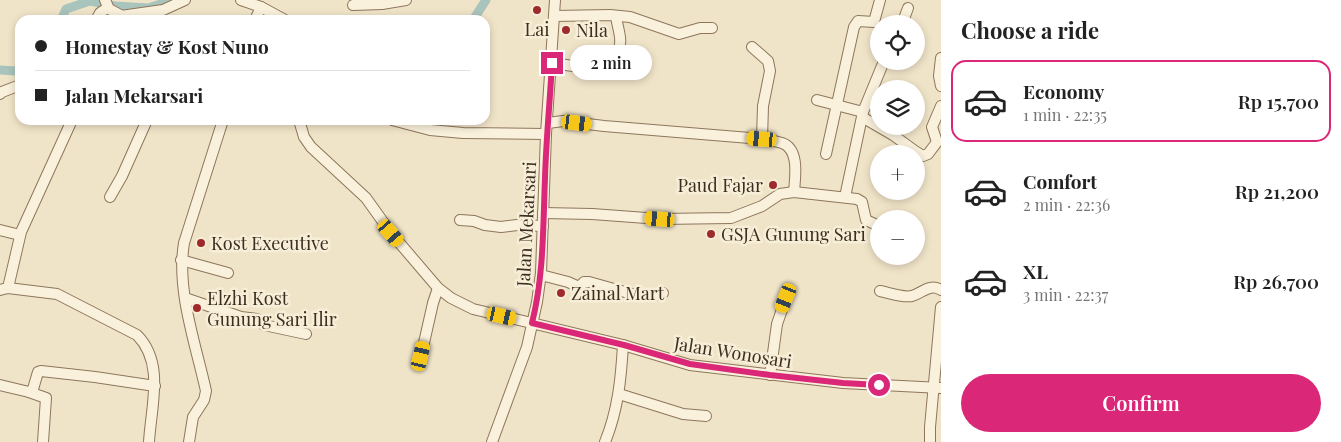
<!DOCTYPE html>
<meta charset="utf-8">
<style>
body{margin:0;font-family:"Playfair Display",serif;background:#f2f2f2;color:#222;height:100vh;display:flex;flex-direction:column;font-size:19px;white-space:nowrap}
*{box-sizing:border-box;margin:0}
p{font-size:16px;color:#767676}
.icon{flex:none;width:28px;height:28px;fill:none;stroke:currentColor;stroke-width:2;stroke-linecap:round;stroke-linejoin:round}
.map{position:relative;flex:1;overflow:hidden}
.drawer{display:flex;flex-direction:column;background:#fff;width:400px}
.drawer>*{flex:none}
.hud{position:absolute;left:15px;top:15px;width:475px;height:110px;border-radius:15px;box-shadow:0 2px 8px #0003;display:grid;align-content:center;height:110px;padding:0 20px;background:#fff}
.buttons{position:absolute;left:870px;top:15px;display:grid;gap:10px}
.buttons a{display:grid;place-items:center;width:55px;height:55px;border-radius:50%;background:#fff;box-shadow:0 2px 8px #0003;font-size:25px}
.end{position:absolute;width:22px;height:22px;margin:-11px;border:6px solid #db2777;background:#fff;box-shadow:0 0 0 2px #fff}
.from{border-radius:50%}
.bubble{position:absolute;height:35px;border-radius:18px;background:#fff;box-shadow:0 2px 8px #0003;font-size:16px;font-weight:600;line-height:35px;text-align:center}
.car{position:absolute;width:15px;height:30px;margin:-15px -8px;border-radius:6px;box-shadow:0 0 4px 1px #0007;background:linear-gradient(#f5c518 24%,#345 0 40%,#f5c518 0 76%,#345 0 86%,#f5c518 0)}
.hud b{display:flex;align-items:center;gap:18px;height:48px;font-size:19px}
.hud b+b{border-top:1px solid #e0e0e0}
.hud i{width:12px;height:12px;background:#222}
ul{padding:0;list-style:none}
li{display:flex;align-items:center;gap:15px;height:82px;margin:0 10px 8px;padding:0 10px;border:2px solid transparent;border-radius:15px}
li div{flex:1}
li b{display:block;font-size:19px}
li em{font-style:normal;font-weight:600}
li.current{border-color:#db2777}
li>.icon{width:45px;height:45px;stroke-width:1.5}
h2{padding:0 20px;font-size:22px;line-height:60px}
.cta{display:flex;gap:10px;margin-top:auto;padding:10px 20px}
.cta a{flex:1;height:58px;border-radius:30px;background:#db2777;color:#fff;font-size:20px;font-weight:600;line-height:58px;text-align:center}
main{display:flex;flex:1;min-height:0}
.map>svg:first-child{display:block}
</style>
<main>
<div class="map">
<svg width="941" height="442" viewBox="0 0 941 442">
<rect width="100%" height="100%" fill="#f0e4c8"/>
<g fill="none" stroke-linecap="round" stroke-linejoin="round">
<g stroke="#a9c4bc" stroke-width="9">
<polyline points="61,20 66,9 90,1 115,6 148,8 174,0"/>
<polyline points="473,20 486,0"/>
<polyline points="0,70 16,71 20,69"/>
</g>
<g stroke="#8d765c" stroke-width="12">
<g id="minor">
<polyline points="105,0 109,9 126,18"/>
<polyline points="241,0 261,7"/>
<polyline points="353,5 382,4 406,0"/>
<polyline points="121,16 163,10 185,0"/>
<polyline points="554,16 610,15 630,17 679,34 700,28 712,28"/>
<polyline points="96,20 100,13 107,8"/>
<polyline points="255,20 261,7 285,20"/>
<polyline points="902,24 908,8"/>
<polyline points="752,47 768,61 770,71 763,106 762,139"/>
<polyline points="941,58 939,76 941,86"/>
<path d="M 552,63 L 601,70 L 607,59 L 615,58 C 625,40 618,33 616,16"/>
<polyline points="0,94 2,92 20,85"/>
<polyline points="817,100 863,112"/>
<polyline points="862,117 893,135 915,151 923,156 928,154 937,142 932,127 941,106"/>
<polyline points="299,120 304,137 311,147 366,198 391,233 438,288 451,298 473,309 623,345 690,365 843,383 941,388"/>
<polyline points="392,120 430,130 463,133 546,134"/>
<path d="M 548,123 L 563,121 L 604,126 L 762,139 C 768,140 776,141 782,143 C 800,149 795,178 794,192"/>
<polyline points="826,154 854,27 858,21 874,22 880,0"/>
<polyline points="110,197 122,176 147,120"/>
<polyline points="845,197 863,112 884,61"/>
<polyline points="543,213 592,214 660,219 731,218 762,206 780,194 794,192 857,199 862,202 866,220 879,226"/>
<polyline points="460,220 474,221 485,225 501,227 517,225 543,226"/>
<polyline points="0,230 20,235"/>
<polyline points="181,260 228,273"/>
<polyline points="541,275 568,282 579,287 584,282 589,282 632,294 654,296 663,293"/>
<polyline points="8,288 21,232 72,120"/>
<path d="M 0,290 L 8,288 L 57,294 L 137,335 C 165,363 151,406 149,442"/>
<path d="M 880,291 C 890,293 902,298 912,296 C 922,293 930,283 941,290"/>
<polyline points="185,298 241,317 257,319 264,325 306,334"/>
<polyline points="421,356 433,303 438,288"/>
<polyline points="770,375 777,324 786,298"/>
<polyline points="0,385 29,392 33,389 38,372 41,371 95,377 155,386"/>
<polyline points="29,392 46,398 43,442"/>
<polyline points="619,394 683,414 706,416"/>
<path d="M 189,442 L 193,417 L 204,400 L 206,391 C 196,345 176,290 184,243 L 223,120"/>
<polyline points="492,442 527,347 537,302 541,273 546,134 555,0"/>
<path d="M 605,442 C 618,410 621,379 623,345"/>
<polyline points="930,442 930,427 941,307"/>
</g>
</g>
<use href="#minor" stroke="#faf1dc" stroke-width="10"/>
</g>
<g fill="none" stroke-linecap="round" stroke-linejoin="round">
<path stroke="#db2777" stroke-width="6" d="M 552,63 C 550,101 546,140 545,178 C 543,226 544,275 532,323 L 624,345 L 690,364 L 770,375 L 843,383 L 879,385"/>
</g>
<g fill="#9e2a2b" stroke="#f7eed8" stroke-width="2">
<circle cx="537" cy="10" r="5"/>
<circle cx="566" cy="30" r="5"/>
<circle cx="773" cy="185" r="5"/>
<circle cx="711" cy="234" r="5"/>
<circle cx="201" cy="243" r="5"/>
<circle cx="561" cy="293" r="5"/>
<circle cx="197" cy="308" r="5"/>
</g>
<g text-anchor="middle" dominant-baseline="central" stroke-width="5" stroke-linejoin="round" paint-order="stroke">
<g font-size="18" fill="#3d2e20" stroke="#f7eed8" text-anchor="start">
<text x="537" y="29" text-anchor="middle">Lai</text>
<text x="576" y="30">Nila</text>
<text x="763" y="185" text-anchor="end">Paud Fajar</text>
<text x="721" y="234">GSJA Gunung Sari</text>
<text x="211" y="243">Kost Executive</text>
<text x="571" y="293">Zainal Mart</text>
<text x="207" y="298">Elzhi Kost<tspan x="207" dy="21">Gunung Sari Ilir</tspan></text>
</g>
<g font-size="18" fill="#3d2e20" stroke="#f7eed8">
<text transform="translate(526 224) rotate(-87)">Jalan Mekarsari</text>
<text transform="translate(733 352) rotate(9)">Jalan Wonosari</text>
</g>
</g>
</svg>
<div class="buttons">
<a><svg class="icon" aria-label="locate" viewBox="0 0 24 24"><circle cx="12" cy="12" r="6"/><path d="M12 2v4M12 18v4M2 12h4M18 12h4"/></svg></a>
<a><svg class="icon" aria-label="layers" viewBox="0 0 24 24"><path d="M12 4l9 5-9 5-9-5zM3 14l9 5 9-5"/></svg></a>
<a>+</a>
<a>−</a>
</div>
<i class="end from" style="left:879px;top:385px"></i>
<i class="end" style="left:552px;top:63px"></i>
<div class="bubble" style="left:570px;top:45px;width:82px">2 min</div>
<i class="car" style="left:577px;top:123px;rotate:97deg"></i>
<i class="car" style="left:762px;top:139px;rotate:275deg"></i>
<i class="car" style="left:660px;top:219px;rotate:274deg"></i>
<i class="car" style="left:391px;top:233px;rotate:139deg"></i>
<i class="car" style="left:786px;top:298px;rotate:202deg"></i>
<i class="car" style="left:502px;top:316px;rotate:103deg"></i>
<i class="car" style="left:421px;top:356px;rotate:13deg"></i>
<div class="hud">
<b><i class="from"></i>Homestay &amp; Kost Nuno</b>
<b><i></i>Jalan Mekarsari</b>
</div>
</div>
<section class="drawer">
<h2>Choose a ride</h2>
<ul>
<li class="current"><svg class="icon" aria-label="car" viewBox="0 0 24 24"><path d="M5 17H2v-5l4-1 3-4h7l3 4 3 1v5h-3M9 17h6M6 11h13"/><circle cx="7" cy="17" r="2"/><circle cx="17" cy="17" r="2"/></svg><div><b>Economy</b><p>1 min · 22:35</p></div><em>Rp 15,700</em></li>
<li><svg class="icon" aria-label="car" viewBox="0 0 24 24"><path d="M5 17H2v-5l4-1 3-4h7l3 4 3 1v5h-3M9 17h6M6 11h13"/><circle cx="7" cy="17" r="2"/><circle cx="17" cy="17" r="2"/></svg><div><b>Comfort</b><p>2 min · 22:36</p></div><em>Rp 21,200</em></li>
<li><svg class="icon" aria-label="car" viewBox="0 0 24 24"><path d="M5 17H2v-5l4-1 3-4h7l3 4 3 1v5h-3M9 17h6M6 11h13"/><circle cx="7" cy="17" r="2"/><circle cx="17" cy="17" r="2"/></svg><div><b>XL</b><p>3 min · 22:37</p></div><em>Rp 26,700</em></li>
</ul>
<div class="cta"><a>Confirm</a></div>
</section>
</main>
